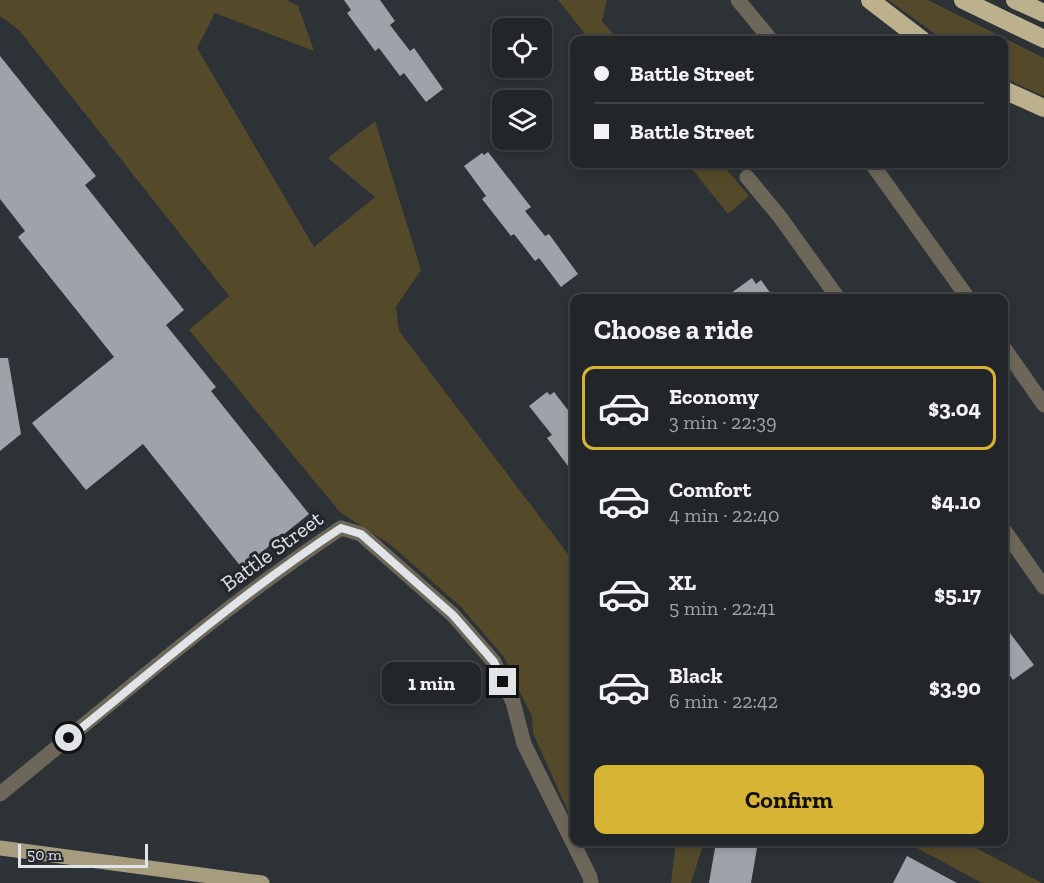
<!DOCTYPE html>
<meta charset="utf-8">
<style>
body{margin:0;font-family:"Zilla Slab",serif;background:#2e3235;color:#f1f3f6;height:100vh;display:flex;flex-direction:column;font-size:22px;white-space:nowrap}
*{box-sizing:border-box;margin:0}
p{font-size:20px;color:#a2a5a8}
.icon{flex:none;width:33px;height:33px;fill:none;stroke:currentColor;stroke-width:2;stroke-linecap:round;stroke-linejoin:round}
.map{position:relative;flex:1;overflow:hidden}
.details{position:absolute;left:570px;top:294px;width:438px;height:552px;display:flex;flex-direction:column;background:#222629;border-radius:12px;box-shadow:0 3px 9px #0003,0 0 0 2px #3f4346}
.details>*{flex:none}
.guide{position:absolute;left:570px;top:36px;width:438px;height:132px;border-radius:12px;box-shadow:0 3px 9px #0003,0 0 0 2px #3f4346;display:grid;align-content:center;height:132px;padding:0 24px;background:#222629}
.buttons{position:absolute;left:492px;top:18px;display:grid;gap:12px}
.buttons a{display:grid;place-items:center;width:60px;height:60px;border-radius:12px;background:#222629;box-shadow:0 3px 9px #0003,0 0 0 2px #3f4346;font-size:30px}
.scale{position:absolute;left:18px;bottom:15px;width:130px;box-sizing:border-box;padding-left:6px;border:3px solid #e1e4e7;border-top:0;font-size:16px;line-height:21px;white-space:nowrap;color:#e1e4e7;-webkit-text-stroke:4px #23282d;paint-order:stroke}
.end{position:absolute;width:27px;height:27px;margin:-14px;border:8px solid #e1e4e7;background:#111;box-shadow:0 0 0 3px #111}
.from{border-radius:50%}
.bubble{position:absolute;height:42px;border-radius:12px;background:#222629;box-shadow:0 3px 9px #0003,0 0 0 2px #3f4346;font-size:20px;font-weight:700;line-height:42px;text-align:center}
.guide b{display:flex;align-items:center;gap:21px;height:57px;font-size:22px}
.guide b+b{border-top:2px solid #3f4346}
.guide i{width:15px;height:15px;background:#f1f3f6}
ul{padding:0;list-style:none}
li{display:flex;align-items:center;gap:18px;height:84px;margin:0 12px 9px;padding:0 12px;border:3px solid transparent;border-radius:12px}
li div{flex:1}
li b{display:block;font-size:22px}
li em{font-style:normal;font-weight:700}
li.on{border-color:#d8b434}
li>.icon{width:54px;height:54px;stroke-width:1.5}
h2{padding:0 24px;font-size:27px;line-height:72px}
.button{display:flex;gap:12px;margin-top:auto;padding:12px 24px}
.button a{flex:1;height:69px;border-radius:12px;background:#d8b434;color:#111;font-size:24px;font-weight:700;line-height:69px;text-align:center}
.map>svg:first-child{display:block}
</style>
<div class="map">
<svg width="1044" height="883" viewBox="0 0 1044 883">
<rect width="100%" height="100%" fill="#2d3237"/>
<g fill="#544a2a">
<polygon points="0,0 287,0 298,6 314,51 215,13 197,48 314,247 375,197 328,158 375,121 421,270 396,307 399,331 574,562 574,825 533,733 532,716 518,689 504,657 461,607 391,545 340,512 189,330 229,296 19,30 0,16"/>
<polygon points="558,0 607,0 602,21 618,40 590,40"/>
<polygon points="888,0 928,0 1044,58 1044,96 1004,78 1004,40 944,40"/>
<polygon points="688,164 722,164 749,196 728,214"/>
<polygon points="676,842 704,842 691,883 671,883"/>
<polygon points="906,842 965,842 1042,883 982,883"/>
</g>
<g fill="#9da3a9">
<polygon points="344,0 380,0 395,21 390,25 410,51 414,48 443,89 426,102 404,73 400,76 379,48 375,51 347,13 351,10"/>
<polygon points="0,56 96,176 85,185 184,310 166,325 216,387 211,391 309,514 242,568 143,444 86,490 32,423 114,357 18,237 25,231 0,199"/>
<polygon points="488,152 531,207 525,211 545,236 549,234 578,274 561,287 539,258 535,261 514,234 511,236 482,199 486,196 464,166 482,153 484,155"/>
<polygon points="752,278 756,284 761,280 774,298 724,298"/>
<polygon points="0,358 8,358 21,434 0,451"/>
<polygon points="547,392 550,395 554,392 574,418 574,474 547,438 552,435 529,406"/>
<polygon points="1004,625 1034,665 1013,680 1004,667"/>
<polygon points="716,842 758,842 751,883 709,883"/>
<polygon points="907,856 957,883 893,883"/>
</g>
<g fill="none" stroke-linecap="round" stroke-linejoin="round">
<g stroke="#6c6759" stroke-width="15">
<polyline points="738,0 771,40"/>
<polyline points="872,164 968,298"/>
<polyline points="747,177 780,217 838,298"/>
<polyline points="1004,348 1044,405"/>
<polyline points="1004,530 1044,587"/>
<path d="M 0,794 C 112,703 221,608 341,528 L 361,534 L 453,615 L 494,662 L 513,702 L 524,744 L 590,877 L 591,883"/>
</g>
<polyline stroke="#a69c7e" stroke-width="15" points="0,848 262,883"/>
<g stroke="#bdb18d" stroke-width="18">
<polyline points="870,0 922,40"/>
<polyline points="963,0 1044,39"/>
<polyline points="1015,0 1044,13"/>
<polyline points="1004,90 1044,108"/>
</g>
</g>
<g fill="none" stroke-linecap="round" stroke-linejoin="round">
<path stroke="#e1e4e7" stroke-width="8" d="M 69,738 C 158,666 245,591 341,528 L 361,534 L 453,615 L 494,662 L 503,682"/>
</g>
<g text-anchor="middle" dominant-baseline="central" stroke-width="6" stroke-linejoin="round" paint-order="stroke">
<g font-size="22" fill="#e1e4e7" stroke="#23282d">
<text transform="translate(272 551) rotate(-36)">Battle Street</text>
</g>
</g>
</svg>
<div class="buttons">
<a><svg class="icon" aria-label="locate" viewBox="0 0 24 24"><circle cx="12" cy="12" r="6"/><path d="M12 2v4M12 18v4M2 12h4M18 12h4"/></svg></a>
<a><svg class="icon" aria-label="layers" viewBox="0 0 24 24"><path d="M12 4l9 5-9 5-9-5zM3 14l9 5 9-5"/></svg></a>
</div>
<div class="scale">50 m</div>
<i class="end from" style="left:69px;top:738px"></i>
<i class="end" style="left:503px;top:682px"></i>
<div class="bubble" style="left:382px;top:662px;width:99px">1 min</div>
<div class="guide">
<b><i class="from"></i>Battle Street</b>
<b><i></i>Battle Street</b>
</div>
<section class="details">
<h2>Choose a ride</h2>
<ul>
<li class="on"><svg class="icon" aria-label="car" viewBox="0 0 24 24"><path d="M5 17H2v-5l4-1 3-4h7l3 4 3 1v5h-3M9 17h6M6 11h13"/><circle cx="7" cy="17" r="2"/><circle cx="17" cy="17" r="2"/></svg><div><b>Economy</b><p>3 min · 22:39</p></div><em>$3.04</em></li>
<li><svg class="icon" aria-label="car" viewBox="0 0 24 24"><path d="M5 17H2v-5l4-1 3-4h7l3 4 3 1v5h-3M9 17h6M6 11h13"/><circle cx="7" cy="17" r="2"/><circle cx="17" cy="17" r="2"/></svg><div><b>Comfort</b><p>4 min · 22:40</p></div><em>$4.10</em></li>
<li><svg class="icon" aria-label="car" viewBox="0 0 24 24"><path d="M5 17H2v-5l4-1 3-4h7l3 4 3 1v5h-3M9 17h6M6 11h13"/><circle cx="7" cy="17" r="2"/><circle cx="17" cy="17" r="2"/></svg><div><b>XL</b><p>5 min · 22:41</p></div><em>$5.17</em></li>
<li><svg class="icon" aria-label="car" viewBox="0 0 24 24"><path d="M5 17H2v-5l4-1 3-4h7l3 4 3 1v5h-3M9 17h6M6 11h13"/><circle cx="7" cy="17" r="2"/><circle cx="17" cy="17" r="2"/></svg><div><b>Black</b><p>6 min · 22:42</p></div><em>$3.90</em></li>
</ul>
<div class="button"><a>Confirm</a></div>
</section>
</div>
